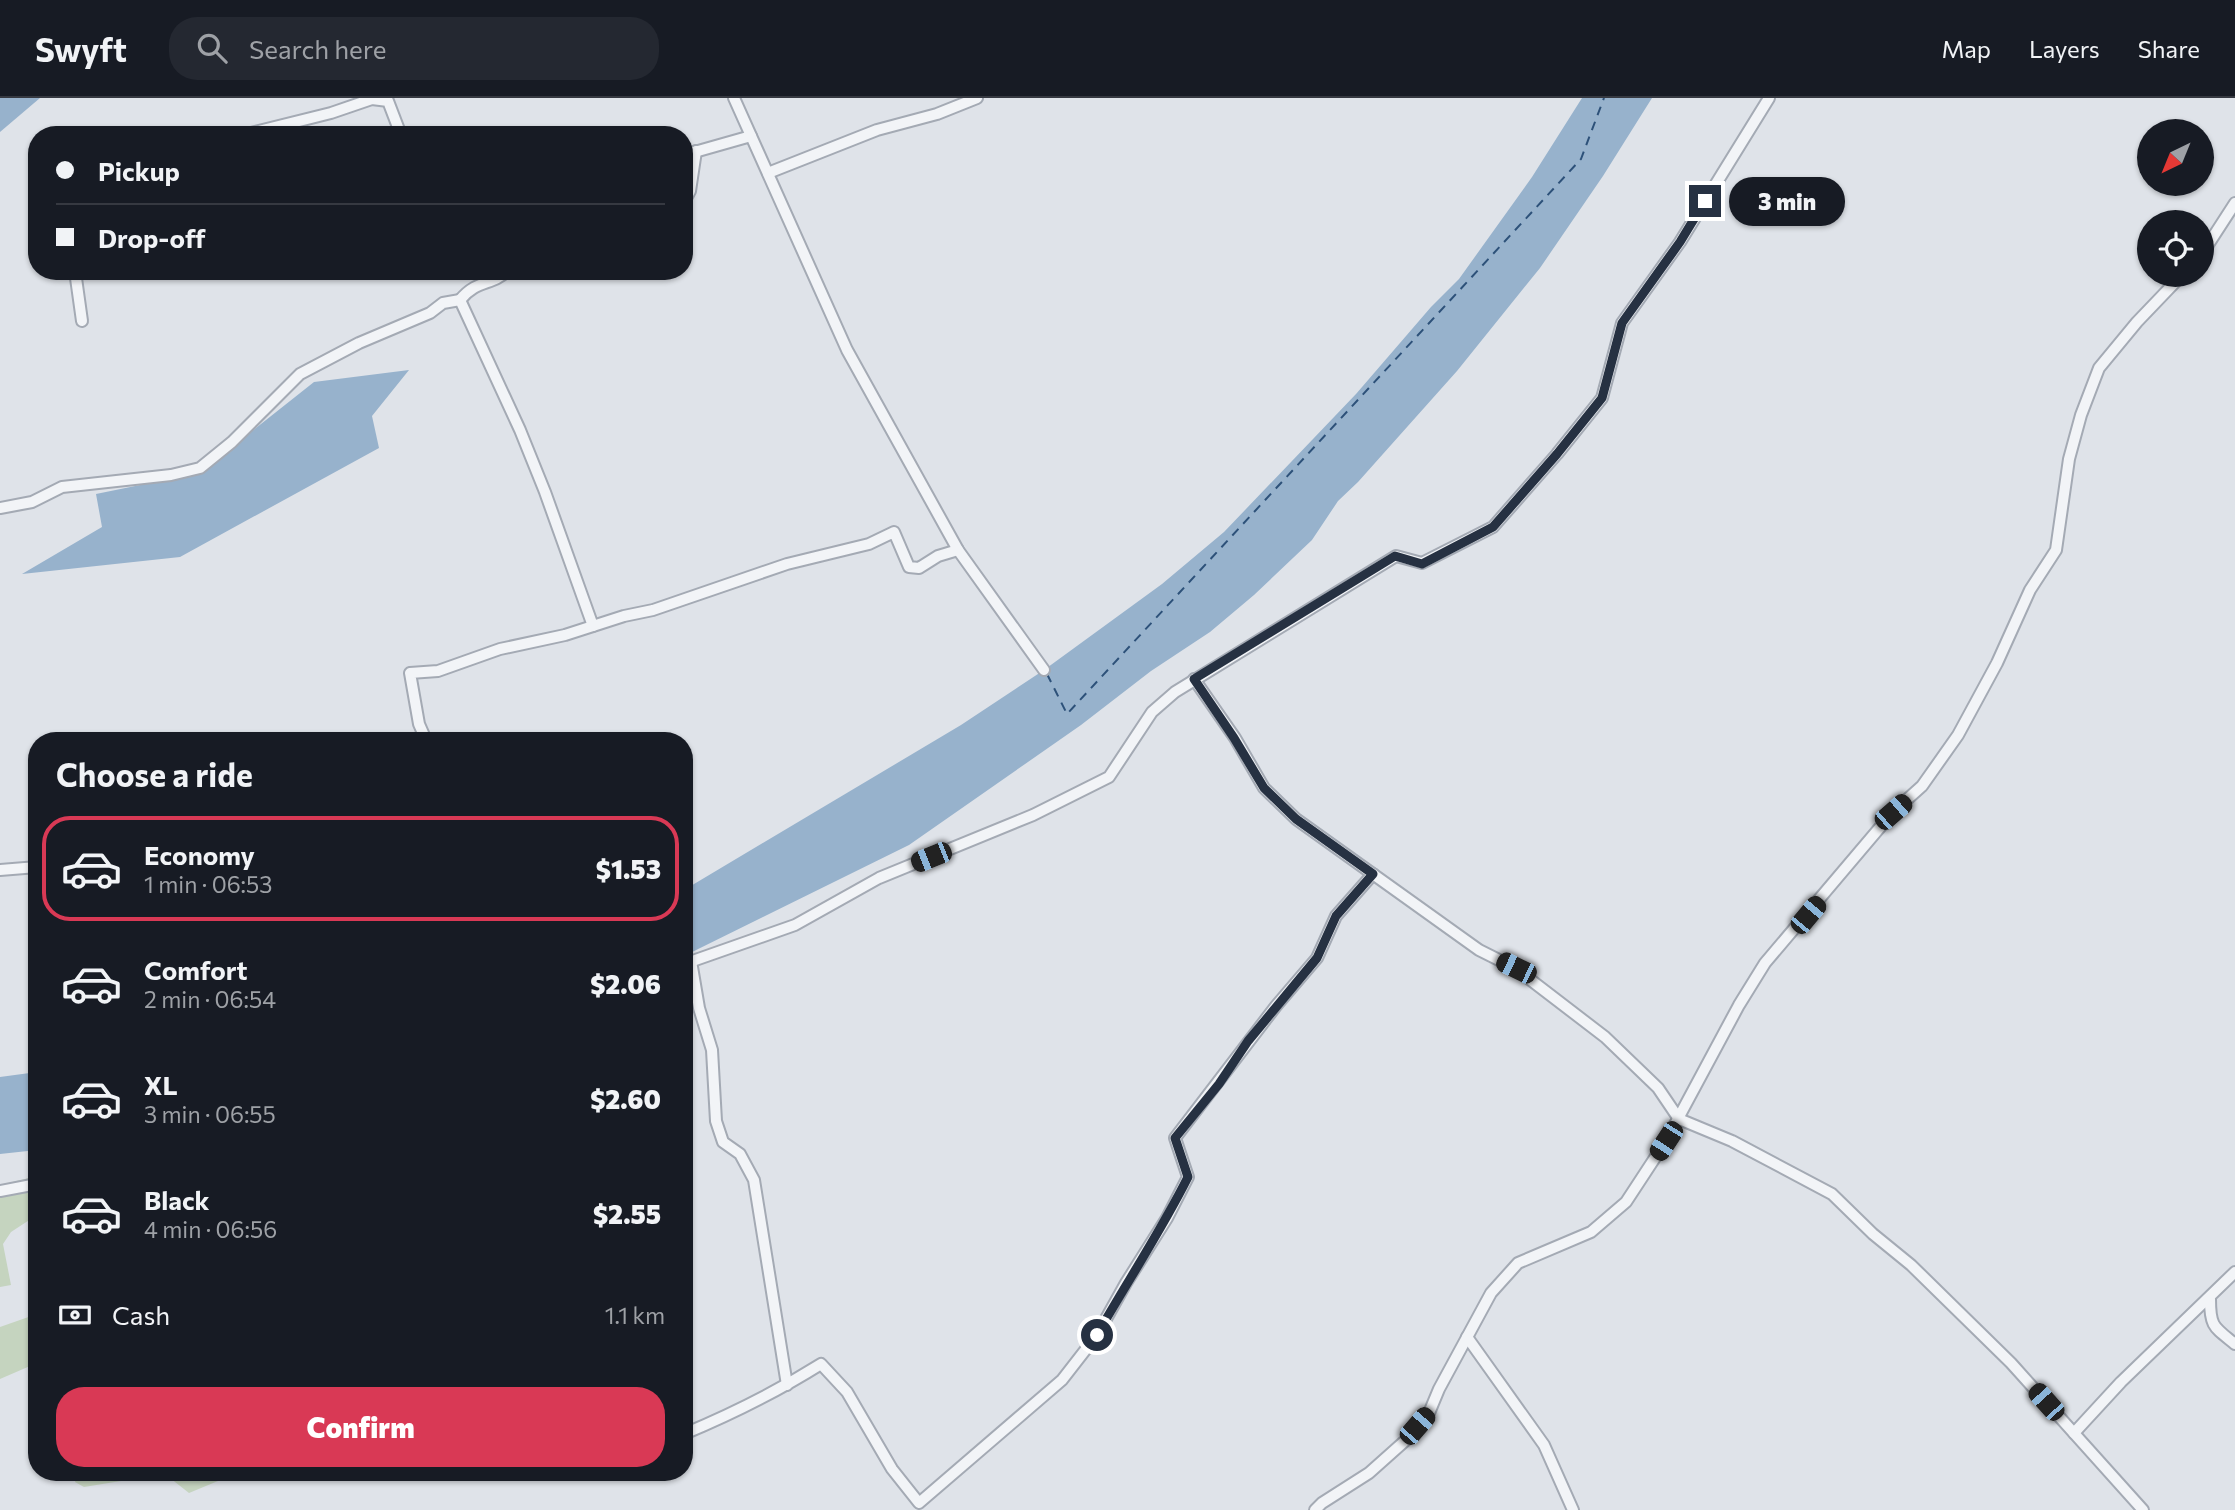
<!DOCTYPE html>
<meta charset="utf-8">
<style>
body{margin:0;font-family:Commissioner,sans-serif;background:#242831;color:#f1f3f6;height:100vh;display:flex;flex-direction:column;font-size:26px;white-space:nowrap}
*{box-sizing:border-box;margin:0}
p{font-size:23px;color:#9ea1a6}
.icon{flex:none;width:38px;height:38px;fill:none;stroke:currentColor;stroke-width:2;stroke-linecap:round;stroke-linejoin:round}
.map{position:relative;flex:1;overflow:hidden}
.drawer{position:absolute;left:28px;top:634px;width:665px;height:749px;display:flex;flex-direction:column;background:#171b24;border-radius:28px;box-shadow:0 2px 5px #0004}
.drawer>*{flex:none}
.top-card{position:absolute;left:28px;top:28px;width:665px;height:154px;border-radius:28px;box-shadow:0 2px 5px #0004;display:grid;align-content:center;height:154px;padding:0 28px;background:#171b24}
.needle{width:46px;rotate:223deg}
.fabs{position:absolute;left:2137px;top:21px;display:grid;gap:14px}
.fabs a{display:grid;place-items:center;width:77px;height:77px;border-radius:50%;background:#171b24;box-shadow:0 2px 5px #0004;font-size:35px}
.end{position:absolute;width:32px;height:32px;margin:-16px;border:9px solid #263142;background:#fff;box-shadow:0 0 0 4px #fff}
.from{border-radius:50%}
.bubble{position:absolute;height:49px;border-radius:24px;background:#171b24;box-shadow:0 2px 5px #0004;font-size:23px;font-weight:800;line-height:49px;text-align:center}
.car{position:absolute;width:21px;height:42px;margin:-21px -10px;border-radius:9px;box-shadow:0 0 5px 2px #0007;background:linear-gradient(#222 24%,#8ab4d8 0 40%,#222 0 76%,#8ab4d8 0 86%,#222 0)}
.top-card b{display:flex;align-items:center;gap:24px;height:66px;font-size:26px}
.top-card b+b{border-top:2px solid #363941}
.top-card i{width:18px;height:18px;background:#f1f3f6}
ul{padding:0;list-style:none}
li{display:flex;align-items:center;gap:21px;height:105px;margin:0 14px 10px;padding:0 14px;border:4px solid transparent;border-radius:28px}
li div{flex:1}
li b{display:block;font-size:26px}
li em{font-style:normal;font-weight:800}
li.selected{border-color:#d93955}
li>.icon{width:63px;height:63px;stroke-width:1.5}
h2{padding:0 28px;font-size:32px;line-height:84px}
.pay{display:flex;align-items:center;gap:18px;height:77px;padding:0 28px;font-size:26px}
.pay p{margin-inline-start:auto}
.primary-button{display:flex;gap:14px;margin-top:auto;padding:14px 28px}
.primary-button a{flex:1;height:80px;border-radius:28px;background:#d93955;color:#fff;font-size:28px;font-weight:800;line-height:80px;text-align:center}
header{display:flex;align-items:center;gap:42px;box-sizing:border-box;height:98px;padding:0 35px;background:#171b24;border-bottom:2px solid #363941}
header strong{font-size:33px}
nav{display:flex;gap:38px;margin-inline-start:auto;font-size:24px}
.search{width:490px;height:63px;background:#242831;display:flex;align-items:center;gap:18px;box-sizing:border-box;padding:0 24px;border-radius:28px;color:#9ea1a6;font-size:26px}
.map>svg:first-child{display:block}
</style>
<header>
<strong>Swyft</strong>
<div class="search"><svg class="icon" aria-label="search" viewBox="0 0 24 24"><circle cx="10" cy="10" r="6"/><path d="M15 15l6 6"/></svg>Search here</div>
<nav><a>Map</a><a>Layers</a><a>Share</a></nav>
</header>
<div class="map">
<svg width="2235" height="1412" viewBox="0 0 2235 1412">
<rect width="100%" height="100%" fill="#dfe3e9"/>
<g fill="#c5d4bf">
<polygon points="37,1078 37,1117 11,1134 3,1146 11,1187 0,1189 0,1087"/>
<polygon points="37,1216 37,1265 0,1281 0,1229"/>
<polygon points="78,1374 156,1374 158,1377 84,1389 75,1384"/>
<polygon points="167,1374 216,1374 218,1383 189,1395 170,1380"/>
</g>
<g fill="#97b2cc">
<polygon points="0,0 40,0 0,34"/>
<polygon points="1582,0 1652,0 1603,78 1540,170 1457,273 1358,384 1338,403 1312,442 1254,497 1210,534 1151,573 1081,627 909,747 684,858 684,792 961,627 1044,572 1162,486 1224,434 1356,296 1431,209 1459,181 1532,79"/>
<polygon points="409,272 372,318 379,350 180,459 22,476 102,429 96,396 199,375 314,284"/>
<polygon points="37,974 37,1052 0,1056 0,979"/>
</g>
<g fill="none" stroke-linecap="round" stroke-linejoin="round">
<polyline stroke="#2d5179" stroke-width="2" stroke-dasharray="9 7" stroke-linecap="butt" points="1047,576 1067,616 1581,61 1604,0"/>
<g stroke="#a4aab4" stroke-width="14">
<g id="street">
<polyline points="734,0 847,252 958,452 1044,572"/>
<polyline points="243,37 331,15 372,1 388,3 401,37"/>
<polyline points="684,57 751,38"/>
<polyline points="768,75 877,32 937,16 977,0"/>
<polyline points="684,104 690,93 696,53"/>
<polyline points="2202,156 2235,105"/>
<polyline points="75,173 82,223"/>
<path d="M 460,202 C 477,181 492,188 507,173"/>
<polyline points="0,410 32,404 62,389 171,377 200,370 232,344 300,276 359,245 430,215 443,205 460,202 520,332 545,394 593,528"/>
<polyline points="1194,581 1235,640 1264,690 1296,721 1479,852 1515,870 1605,939 1658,990 1679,1021 1732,1043 1832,1096 1873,1136 1911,1167 2011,1265 2143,1412"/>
<polyline points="426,642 419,626 410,575 438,573 500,551 565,537 624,518 653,512 787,466 869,446 894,434 909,469 919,470 938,458 958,452"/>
<polyline points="0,772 37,769"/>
<polyline points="691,863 699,910 712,952 716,1023 723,1044 740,1056 754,1082 787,1287"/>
<polyline points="684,866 795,827 879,780 1033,717 1109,679 1152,614 1175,594 1396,458 1422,465 1493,429 1557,356 1602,300 1622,225 1680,144 1769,0"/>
<polyline points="0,1093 37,1086"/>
<path d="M 2210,1201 C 2210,1229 2214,1229 2235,1246"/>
<polyline points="1467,1239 1544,1347 1573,1412"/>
<polyline points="2074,1335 2121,1284 2235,1174"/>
<path d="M 684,1336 C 732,1316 778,1293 821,1266 L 847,1294 L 892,1371 L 919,1405 L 1062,1282 L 1097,1237 L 1126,1185 L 1167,1120 L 1188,1079 L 1175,1040 L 1276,908 L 1317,860 L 1336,818 L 1373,776"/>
<polyline points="1315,1412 1322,1405 1369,1375 1406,1342 1429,1315 1439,1291 1491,1195 1518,1165 1591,1134 1626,1104 1666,1043 1739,907 1765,865 1893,714 1922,688 1958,637 1997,565 2030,492 2056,452 2069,361 2081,317 2099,270 2137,224 2182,177"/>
</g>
</g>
<use href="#street" stroke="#f2f4f7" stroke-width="10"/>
</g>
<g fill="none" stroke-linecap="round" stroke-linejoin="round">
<path stroke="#263142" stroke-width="9" d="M 1097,1237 C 1127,1184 1161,1133 1188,1079 L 1175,1040 L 1219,986 L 1248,943 L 1317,860 L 1336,818 L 1373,776 L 1296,721 L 1264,690 L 1234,640 L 1194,581 L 1395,458 L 1422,466 L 1493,429 L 1557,356 L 1602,300 L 1622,225 L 1680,144 L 1705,103"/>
</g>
</svg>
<div class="fabs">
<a><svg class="needle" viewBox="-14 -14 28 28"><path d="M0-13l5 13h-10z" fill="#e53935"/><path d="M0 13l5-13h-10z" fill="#9ea1a6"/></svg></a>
<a><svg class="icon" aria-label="locate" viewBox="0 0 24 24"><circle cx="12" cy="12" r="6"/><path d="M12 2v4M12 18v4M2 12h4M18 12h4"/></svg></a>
</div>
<i class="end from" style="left:1097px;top:1237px"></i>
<i class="end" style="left:1705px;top:103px"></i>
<div class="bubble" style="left:1729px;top:79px;width:116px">3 min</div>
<i class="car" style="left:1893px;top:714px;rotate:49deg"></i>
<i class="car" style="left:931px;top:759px;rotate:248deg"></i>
<i class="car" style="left:1808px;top:817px;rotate:40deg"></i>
<i class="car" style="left:1516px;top:870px;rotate:296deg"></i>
<i class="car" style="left:1666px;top:1043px;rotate:213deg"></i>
<i class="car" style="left:2046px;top:1304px;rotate:318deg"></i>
<i class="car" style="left:1417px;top:1328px;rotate:41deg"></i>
<div class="top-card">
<b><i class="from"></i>Pickup</b>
<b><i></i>Drop-off</b>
</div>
<section class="drawer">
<h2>Choose a ride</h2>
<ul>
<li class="selected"><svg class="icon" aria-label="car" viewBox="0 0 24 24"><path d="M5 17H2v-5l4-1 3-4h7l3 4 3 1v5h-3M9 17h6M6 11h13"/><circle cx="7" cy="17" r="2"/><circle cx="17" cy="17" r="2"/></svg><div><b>Economy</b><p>1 min · 06:53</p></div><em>$1.53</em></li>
<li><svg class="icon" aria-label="car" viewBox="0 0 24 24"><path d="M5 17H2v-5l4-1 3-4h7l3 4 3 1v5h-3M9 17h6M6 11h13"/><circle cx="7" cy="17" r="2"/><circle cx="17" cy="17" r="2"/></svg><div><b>Comfort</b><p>2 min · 06:54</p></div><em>$2.06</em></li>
<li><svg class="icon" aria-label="car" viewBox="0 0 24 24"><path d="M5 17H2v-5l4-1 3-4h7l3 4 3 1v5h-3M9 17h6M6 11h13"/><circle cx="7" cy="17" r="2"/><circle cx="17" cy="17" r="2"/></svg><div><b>XL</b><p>3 min · 06:55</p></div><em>$2.60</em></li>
<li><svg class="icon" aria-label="car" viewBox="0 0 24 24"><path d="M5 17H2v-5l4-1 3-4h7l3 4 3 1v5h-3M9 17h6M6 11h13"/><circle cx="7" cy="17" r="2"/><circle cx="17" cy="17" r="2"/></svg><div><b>Black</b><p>4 min · 06:56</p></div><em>$2.55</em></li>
</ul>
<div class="pay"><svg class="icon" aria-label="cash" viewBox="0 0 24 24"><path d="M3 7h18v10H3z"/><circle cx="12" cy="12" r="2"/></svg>Cash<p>1.1 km</p></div>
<div class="primary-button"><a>Confirm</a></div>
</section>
</div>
